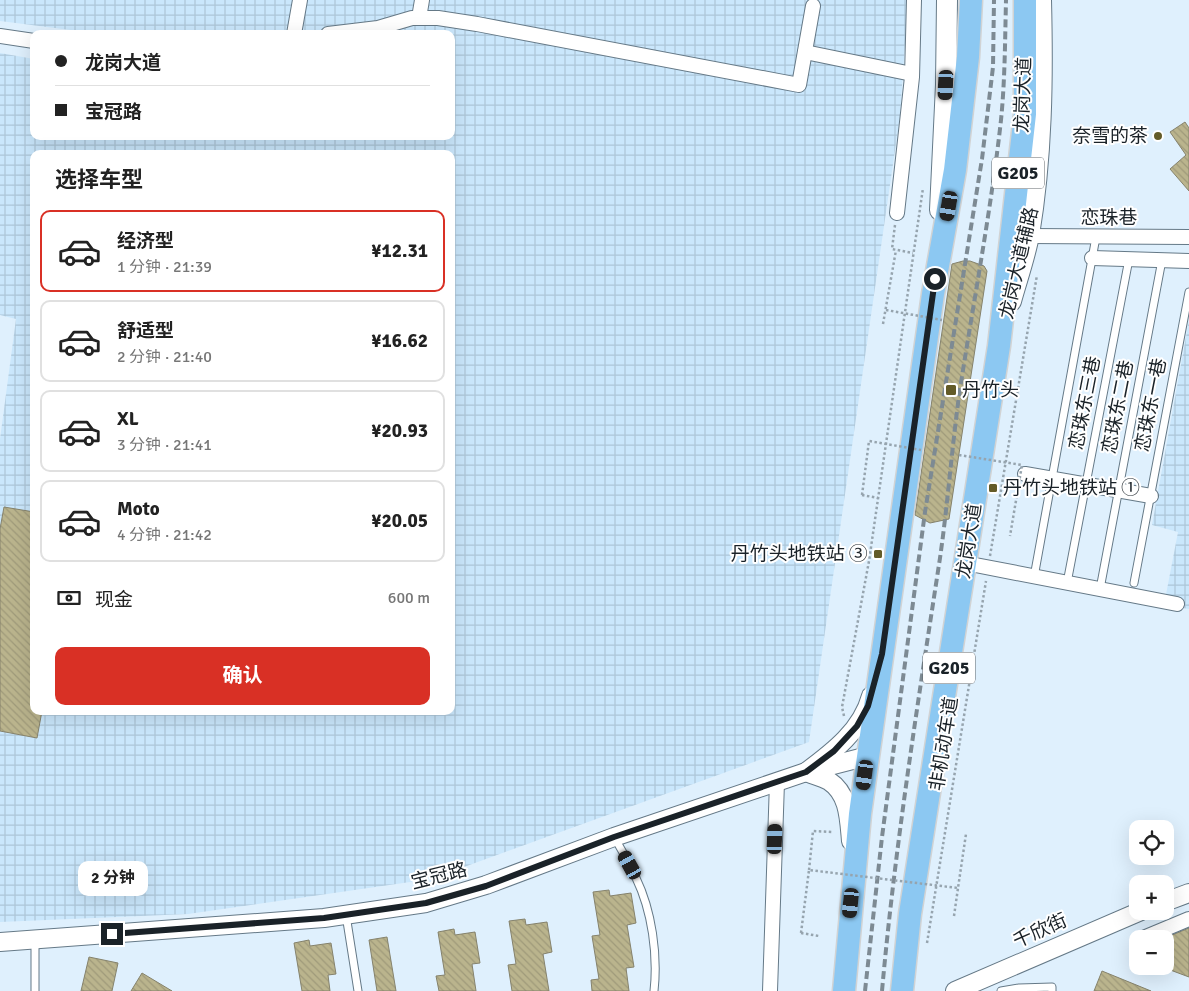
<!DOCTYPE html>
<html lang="zh">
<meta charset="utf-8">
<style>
body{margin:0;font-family:Signika,"Noto Sans SC",sans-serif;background:#f2f2f2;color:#222;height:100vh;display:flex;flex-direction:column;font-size:19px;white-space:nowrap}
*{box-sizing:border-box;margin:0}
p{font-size:16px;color:#767676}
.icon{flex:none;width:28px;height:28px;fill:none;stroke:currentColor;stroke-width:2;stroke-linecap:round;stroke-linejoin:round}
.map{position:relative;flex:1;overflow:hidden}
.drawer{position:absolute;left:30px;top:150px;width:425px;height:565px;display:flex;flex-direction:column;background:#fff;border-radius:10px;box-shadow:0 5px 20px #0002}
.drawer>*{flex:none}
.guide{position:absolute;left:30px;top:30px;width:425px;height:110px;border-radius:10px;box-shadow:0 5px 20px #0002;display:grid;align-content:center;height:110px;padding:0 25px;background:#fff}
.fabs{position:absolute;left:1129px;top:820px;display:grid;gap:10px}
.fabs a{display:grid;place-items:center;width:45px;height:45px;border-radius:10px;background:#fff;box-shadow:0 5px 20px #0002;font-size:25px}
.end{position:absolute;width:22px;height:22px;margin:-11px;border:6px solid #1a2228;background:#fff;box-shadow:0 0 0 2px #fff}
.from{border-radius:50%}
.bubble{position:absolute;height:35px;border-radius:10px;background:#fff;box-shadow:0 5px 20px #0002;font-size:16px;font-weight:700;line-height:35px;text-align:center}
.car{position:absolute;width:15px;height:30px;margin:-15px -8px;border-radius:6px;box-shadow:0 0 4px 1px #0007;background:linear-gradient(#222 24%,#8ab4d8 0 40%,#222 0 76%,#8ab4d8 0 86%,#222 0)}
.guide b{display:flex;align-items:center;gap:18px;height:48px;font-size:19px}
.guide b+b{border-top:1px solid #e0e0e0}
.guide i{width:12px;height:12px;background:#222}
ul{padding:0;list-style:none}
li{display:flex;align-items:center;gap:15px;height:82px;margin:0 10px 8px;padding:0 15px;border:2px solid #e0e0e0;border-radius:10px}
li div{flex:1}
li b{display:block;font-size:19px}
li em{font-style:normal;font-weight:700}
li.active{border-color:#d93025}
li>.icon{width:45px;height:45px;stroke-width:1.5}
h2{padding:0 25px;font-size:22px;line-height:60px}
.pay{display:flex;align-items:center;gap:12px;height:55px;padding:0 25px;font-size:19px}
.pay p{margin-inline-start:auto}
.primary-button{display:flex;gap:10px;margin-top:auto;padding:10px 25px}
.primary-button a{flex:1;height:58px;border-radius:10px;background:#d93025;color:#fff;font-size:20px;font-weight:700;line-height:58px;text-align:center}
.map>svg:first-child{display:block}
</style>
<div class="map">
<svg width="1189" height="991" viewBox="0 0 1189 991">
<defs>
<pattern id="industrial-grid" width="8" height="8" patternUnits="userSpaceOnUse" patternTransform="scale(1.25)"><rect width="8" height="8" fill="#cae7fc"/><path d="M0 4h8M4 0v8" fill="none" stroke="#adc6d8"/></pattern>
<pattern id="building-back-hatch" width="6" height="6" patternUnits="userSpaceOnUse" patternTransform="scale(1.25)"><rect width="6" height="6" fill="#bab48d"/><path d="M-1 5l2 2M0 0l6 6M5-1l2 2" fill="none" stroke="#9f9a7a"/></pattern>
</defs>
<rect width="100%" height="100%" fill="#dff0fd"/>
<g fill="url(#industrial-grid)" fill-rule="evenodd">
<path d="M 0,0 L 908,0 L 900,116 L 809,742 L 431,879 L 188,914 L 0,922 L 0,439 L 16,319 L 0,315 L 0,53 L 34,59 L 34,136 L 451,136 L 451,34 L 102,34 L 0,21 ZM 34,154 L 451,154 L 451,711 L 34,711 Z"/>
<polygon points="1189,320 1189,609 1164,605 1178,532 1152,525"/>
</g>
<g fill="url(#building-back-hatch)" stroke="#85826c">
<polygon points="1185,122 1189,128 1189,191 1170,169 1186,155 1170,132"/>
<polygon points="963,261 970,261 984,266 987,271 949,519 930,523 915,515 952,264"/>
<polygon points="4,507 34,512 34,711 42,711 37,738 0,731 0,529"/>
<polygon points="609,890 610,896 631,893 636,923 627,925 634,967 626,968 629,991 592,991 591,980 599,979 592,936 600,935 593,892"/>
<polygon points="525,919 526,925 547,922 552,952 543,954 549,991 512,991 508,965 516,964 509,921"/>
<polygon points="1189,928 1189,977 1165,968 1165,938"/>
<polygon points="454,929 455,935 475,932 480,963 472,964 476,991 439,991 436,976 445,975 438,932"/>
<polygon points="387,937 396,991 377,991 369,940"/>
<polygon points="309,940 310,946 331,943 336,974 328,975 330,991 302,991 294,943"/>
<polygon points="89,957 118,963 112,991 81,991"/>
<polygon points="1102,971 1151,991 1094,991"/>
<polygon points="142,973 172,991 131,991"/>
</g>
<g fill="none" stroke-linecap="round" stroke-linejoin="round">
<g stroke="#657987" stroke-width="9">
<g id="service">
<polyline points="1034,577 1096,237"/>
<polyline points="1067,583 1129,259"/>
<polyline points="1134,583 1189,292"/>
<polyline points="1100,589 1162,260"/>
<path d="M 614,837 C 622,851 630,864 636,878 C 652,911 658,955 654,991"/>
<polyline points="346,915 358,991"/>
<polyline points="35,991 35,940"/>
<polyline points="1001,991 1019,988 1052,987 1052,991"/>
</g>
</g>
<g stroke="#657987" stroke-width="16">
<g id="minor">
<polyline points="419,18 422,0"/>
<polyline points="294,34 300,0"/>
<polyline points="328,34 378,28 412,18 438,18 477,24 799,85 813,6"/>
<polyline points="0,36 34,41"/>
<polyline points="805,52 912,74"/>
<polyline points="897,213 912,77 914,0"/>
<polyline points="1029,236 1189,237"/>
<polyline points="1092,258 1189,261"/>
<polyline points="1025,474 1151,496"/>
<polyline points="965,563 1177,604"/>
<polyline points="1141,939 1189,919"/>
<polyline points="770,991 777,782"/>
</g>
</g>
<g stroke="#657987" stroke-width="20">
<g id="tertiary">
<path d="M 851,841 C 849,819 849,794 829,781 C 822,777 813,775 806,772 C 833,752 862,730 871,696"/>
<polyline points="1165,902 1189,893"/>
<polyline points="0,942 324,918 426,903 486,885 614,837 806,772 868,756"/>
<polyline points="955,991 1141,911"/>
</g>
</g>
<g stroke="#657987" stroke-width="22">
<g id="secondary">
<polyline points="940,210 946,85 947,0"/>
<path d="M 1011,301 C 1017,279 1025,257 1029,235 C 1042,157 1043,79 1041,0"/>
</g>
</g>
<g stroke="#d1d3d4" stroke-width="25">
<g id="trunk">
<polyline points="844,991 860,814 933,294 955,170 968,57 971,0"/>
<polyline points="902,991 910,914 999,346 1025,114 1025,0"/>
</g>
</g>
<g stroke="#96a4ae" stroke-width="2.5" stroke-dasharray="2.5 2.5" stroke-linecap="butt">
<polyline points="895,225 892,249 913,253"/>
<polyline points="883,324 896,250"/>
<polyline points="862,495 878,498"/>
<polyline points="990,556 1037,275"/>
<polyline points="844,716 842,707 869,561 923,188"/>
<polyline points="809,870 813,831 832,832"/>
<polyline points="954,916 958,888"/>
<polyline points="801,933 819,936"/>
<polyline points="927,943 986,581"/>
</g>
<use href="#service" stroke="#fff" stroke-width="7"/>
<use href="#minor" stroke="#fff" stroke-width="14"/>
<use href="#tertiary" stroke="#fff" stroke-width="18"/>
<use href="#secondary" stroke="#fff" stroke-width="20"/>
<use href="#trunk" stroke="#8cc8f2" stroke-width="22"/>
<g stroke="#7d8a93" stroke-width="4" stroke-dasharray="8 4" stroke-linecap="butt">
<polyline points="865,991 882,837 925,512 982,159 993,67 994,0"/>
<path d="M 882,991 C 895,846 918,702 940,558 C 948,502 952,445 960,389 C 974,299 991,210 1001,120 C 1005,80 1005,40 1006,0"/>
</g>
<g stroke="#96a4ae" stroke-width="2.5" stroke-dasharray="2.5 2.5" stroke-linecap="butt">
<polyline points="886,310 942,320"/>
<polyline points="959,455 1022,465 1010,536"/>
<polyline points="862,495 869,441 921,450"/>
<polyline points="801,933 809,870 958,888 966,834"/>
</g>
</g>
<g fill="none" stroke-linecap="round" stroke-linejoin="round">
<polyline stroke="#1a2228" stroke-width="6" points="112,934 324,918 426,903 486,886 614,837 806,772 834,751 857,726 868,706 882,654 935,279"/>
</g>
<g fill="#635b28" stroke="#fff" stroke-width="2">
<circle cx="1158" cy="136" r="5"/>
<rect x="945" y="384" width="12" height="12" rx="2.5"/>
<rect x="988" y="483" width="10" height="10" rx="2.5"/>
<rect x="873" y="549" width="10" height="10" rx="2.5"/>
</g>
<g text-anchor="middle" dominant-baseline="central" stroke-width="4" stroke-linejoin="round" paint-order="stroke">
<g fill="#fff" stroke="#5f6468" stroke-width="1">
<rect x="992" y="157.5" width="52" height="31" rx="4"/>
<rect x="923" y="652.5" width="52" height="31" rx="4"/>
</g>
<g font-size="18" font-weight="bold" fill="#1a2228">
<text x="1018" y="173">G205</text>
<text x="949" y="668">G205</text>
</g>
<g font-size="19" fill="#1a2228" stroke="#fff">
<text transform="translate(1023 95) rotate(-88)">龙岗大道</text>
<text x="1109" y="218">恋珠巷</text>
<text transform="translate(1019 263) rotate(-77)">龙岗大道辅路</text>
<text transform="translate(1085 403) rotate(-79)">恋珠东三巷</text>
<text transform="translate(1151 405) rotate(-79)">恋珠东一巷</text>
<text transform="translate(1118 407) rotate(-79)">恋珠东二巷</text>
<text transform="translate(969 541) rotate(-81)">龙岗大道</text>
<text transform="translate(944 744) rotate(-81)">非机动车道</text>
<text transform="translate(439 876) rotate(-14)">宝冠路</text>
<text transform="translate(1040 931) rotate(-24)">千欣街</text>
</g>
<g font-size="19" fill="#1a2228" stroke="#fff" text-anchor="end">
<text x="1148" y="136">奈雪的茶</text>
<text x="962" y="390" text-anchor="start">丹竹头</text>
<text x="1003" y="488" text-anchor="start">丹竹头地铁站 ①</text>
<text x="868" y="554">丹竹头地铁站 ③</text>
</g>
</g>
</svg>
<div class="fabs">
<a><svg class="icon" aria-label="locate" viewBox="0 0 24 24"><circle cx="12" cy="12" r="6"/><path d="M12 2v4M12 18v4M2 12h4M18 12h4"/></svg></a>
<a>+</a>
<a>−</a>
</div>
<i class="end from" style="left:935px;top:279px"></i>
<i class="end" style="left:112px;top:934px"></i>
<div class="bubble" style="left:78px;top:861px;width:70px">2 分钟</div>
<i class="car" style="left:946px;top:85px;rotate:183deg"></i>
<i class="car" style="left:949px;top:206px;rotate:190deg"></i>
<i class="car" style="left:865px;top:775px;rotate:188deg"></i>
<i class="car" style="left:775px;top:839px;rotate:2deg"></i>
<i class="car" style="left:630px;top:865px;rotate:331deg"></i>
<i class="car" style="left:851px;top:903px;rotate:186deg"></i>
<div class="guide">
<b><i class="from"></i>龙岗大道</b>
<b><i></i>宝冠路</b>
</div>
<section class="drawer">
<h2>选择车型</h2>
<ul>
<li class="active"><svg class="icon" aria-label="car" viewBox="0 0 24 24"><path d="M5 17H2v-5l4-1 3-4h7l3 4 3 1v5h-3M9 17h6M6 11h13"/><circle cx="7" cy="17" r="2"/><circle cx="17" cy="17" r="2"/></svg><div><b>经济型</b><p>1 分钟 · 21:39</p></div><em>¥12.31</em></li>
<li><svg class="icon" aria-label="car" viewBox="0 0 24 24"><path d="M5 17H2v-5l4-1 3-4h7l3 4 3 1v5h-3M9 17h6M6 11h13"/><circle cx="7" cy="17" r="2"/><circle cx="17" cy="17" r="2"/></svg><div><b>舒适型</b><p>2 分钟 · 21:40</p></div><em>¥16.62</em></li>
<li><svg class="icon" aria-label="car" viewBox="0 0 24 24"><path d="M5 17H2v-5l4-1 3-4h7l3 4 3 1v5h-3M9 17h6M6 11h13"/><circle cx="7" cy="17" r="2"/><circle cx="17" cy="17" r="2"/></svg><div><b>XL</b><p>3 分钟 · 21:41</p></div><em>¥20.93</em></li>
<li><svg class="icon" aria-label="car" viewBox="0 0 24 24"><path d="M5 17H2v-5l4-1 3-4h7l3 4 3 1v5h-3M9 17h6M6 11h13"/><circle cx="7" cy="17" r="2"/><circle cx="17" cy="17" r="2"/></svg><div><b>Moto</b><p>4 分钟 · 21:42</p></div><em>¥20.05</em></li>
</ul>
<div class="pay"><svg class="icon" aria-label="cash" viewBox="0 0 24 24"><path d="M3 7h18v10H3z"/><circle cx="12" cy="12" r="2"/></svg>现金<p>600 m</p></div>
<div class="primary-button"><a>确认</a></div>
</section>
</div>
